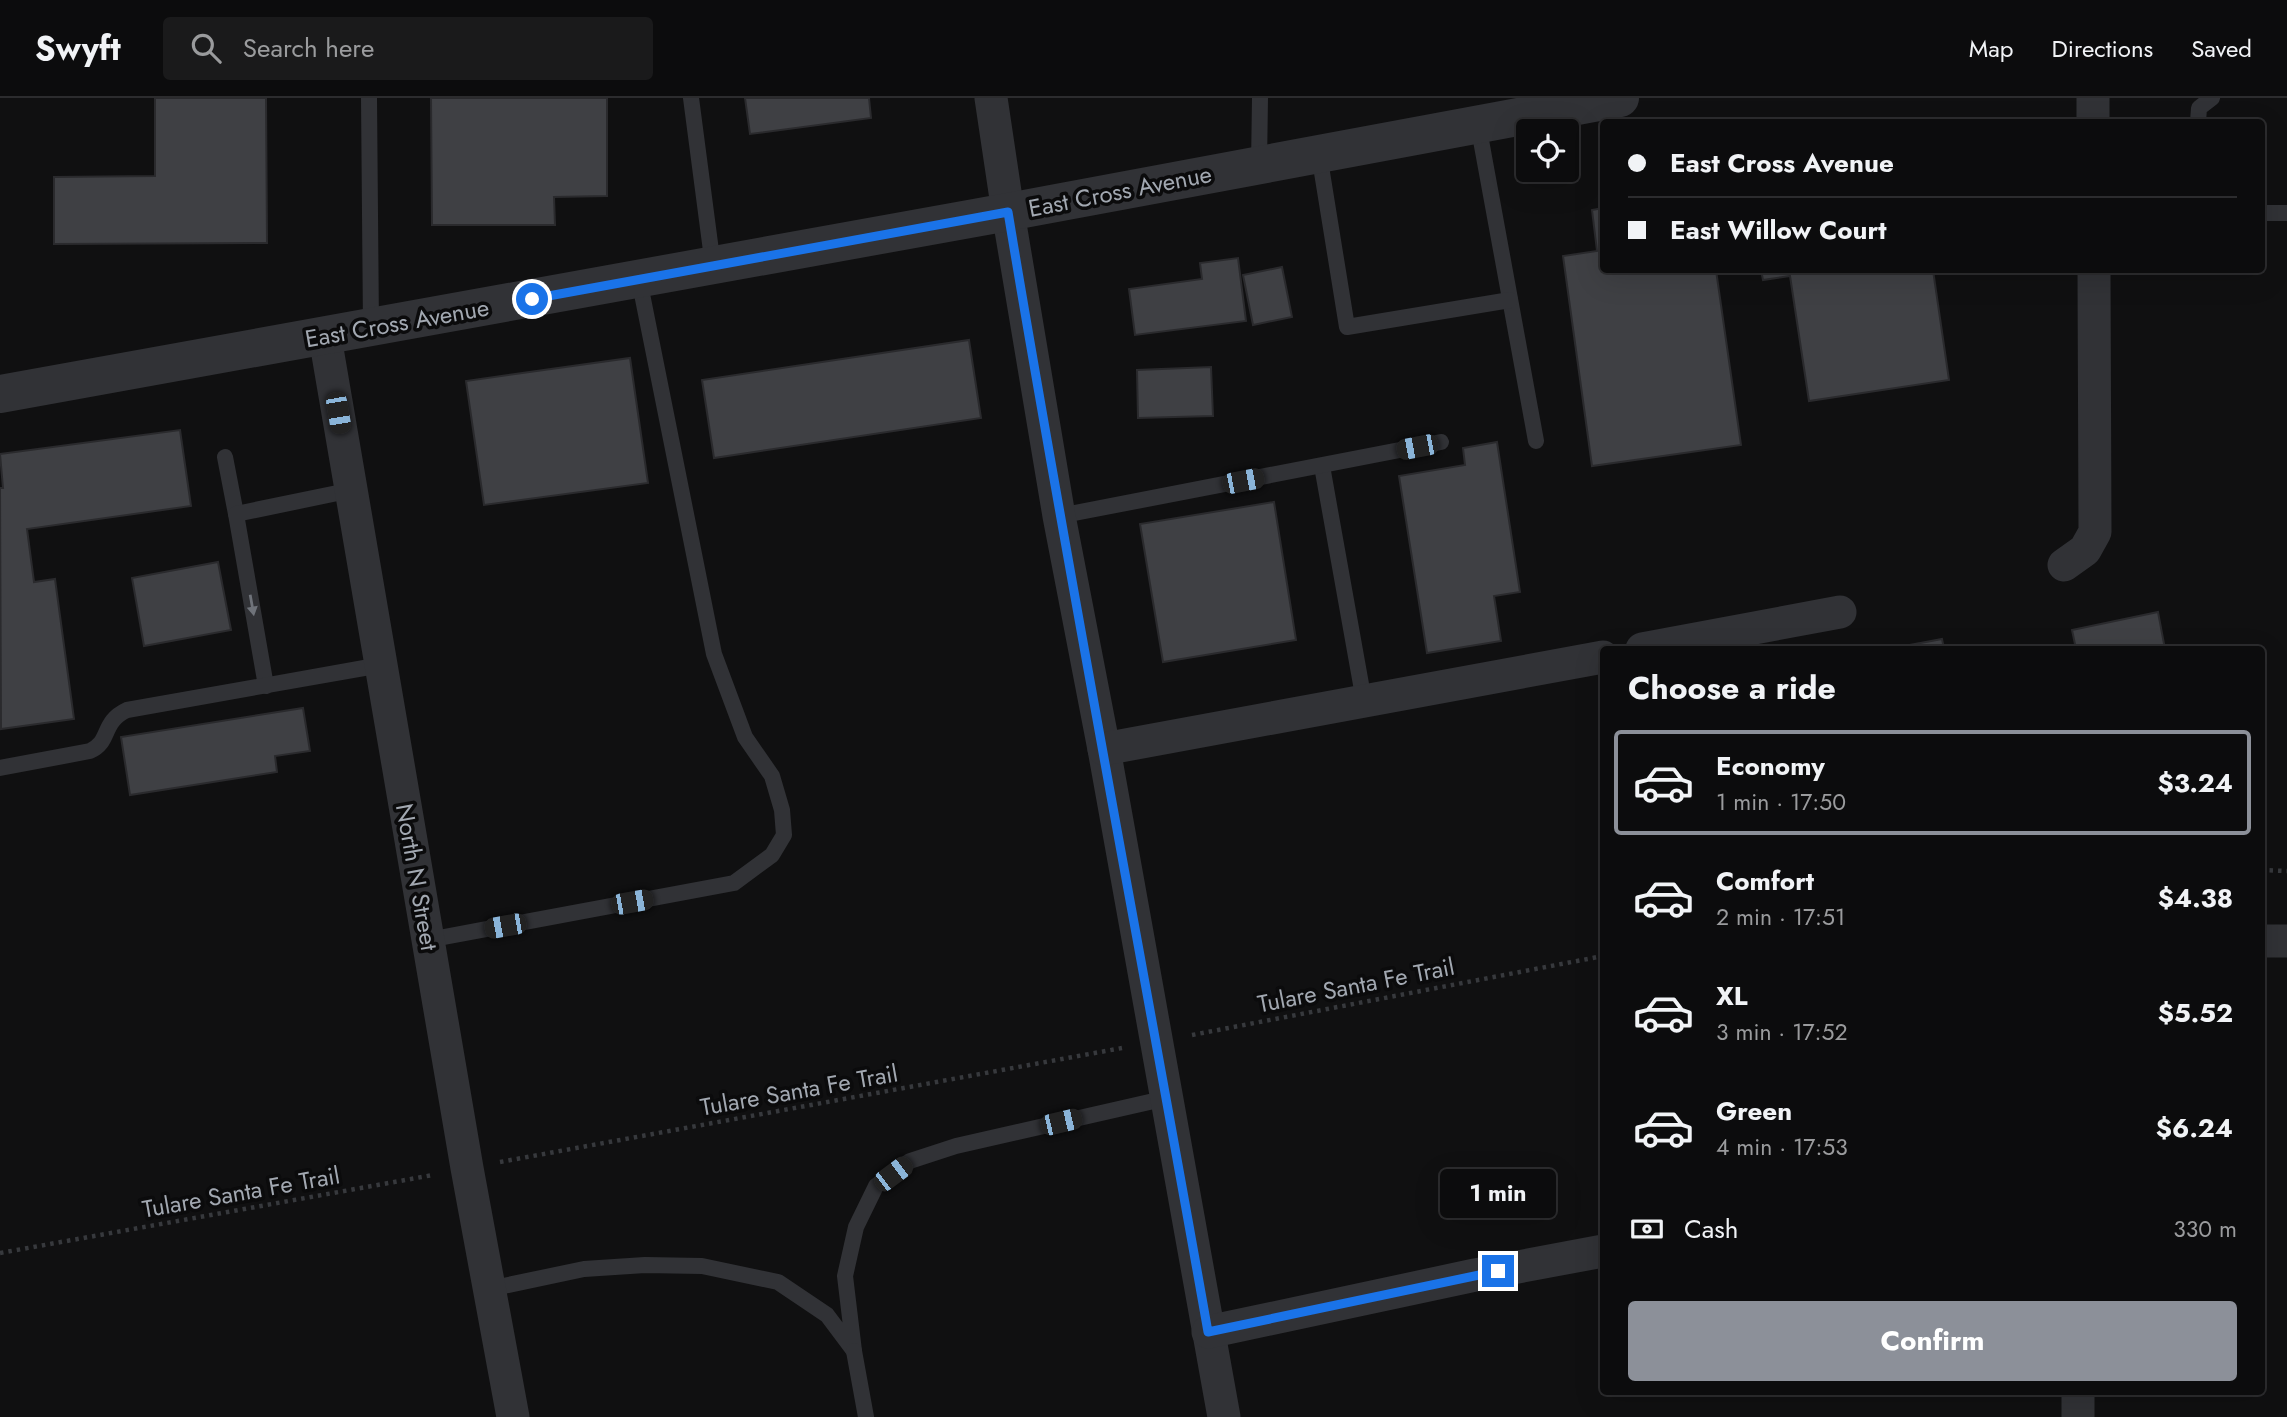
<!DOCTYPE html>
<meta charset="utf-8">
<style>
body{margin:0;font-family:Jost,sans-serif;background:#1a1a1b;color:#f1f3f6;height:100vh;display:flex;flex-direction:column;font-size:26px;white-space:nowrap}
*{box-sizing:border-box;margin:0}
p{font-size:23px;color:#9a9b9d}
.icon{flex:none;width:38px;height:38px;fill:none;stroke:currentColor;stroke-width:2;stroke-linecap:round;stroke-linejoin:round}
.map{position:relative;flex:1;overflow:hidden}
.sheet{position:absolute;left:1600px;top:548px;width:665px;height:749px;display:flex;flex-direction:column;background:#0c0c0d;border-radius:7px;box-shadow:0 7px 28px #0002,0 0 0 2px #2c2c2e}
.sheet>*{flex:none}
.guide{position:absolute;left:1600px;top:21px;width:665px;height:154px;border-radius:7px;box-shadow:0 7px 28px #0002,0 0 0 2px #2c2c2e;display:grid;align-content:center;height:154px;padding:0 28px;background:#0c0c0d}
.buttons{position:absolute;left:1516px;top:21px;display:grid;gap:14px}
.buttons a{display:grid;place-items:center;width:63px;height:63px;border-radius:7px;background:#0c0c0d;box-shadow:0 7px 28px #0002,0 0 0 2px #2c2c2e;font-size:35px}
.end{position:absolute;width:32px;height:32px;margin:-16px;border:9px solid #1a73e8;background:#fff;box-shadow:0 0 0 4px #fff}
.from{border-radius:50%}
.bubble{position:absolute;height:49px;border-radius:7px;background:#0c0c0d;box-shadow:0 7px 28px #0002,0 0 0 2px #2c2c2e;font-size:23px;font-weight:700;line-height:49px;text-align:center}
.car{position:absolute;width:21px;height:42px;margin:-21px -10px;border-radius:9px;box-shadow:0 0 5px 2px #0007;background:linear-gradient(#222 24%,#8ab4d8 0 40%,#222 0 76%,#8ab4d8 0 86%,#222 0)}
.guide b{display:flex;align-items:center;gap:24px;height:66px;font-size:26px}
.guide b+b{border-top:2px solid #2c2c2e}
.guide i{width:18px;height:18px;background:#f1f3f6}
ul{padding:0;list-style:none}
li{display:flex;align-items:center;gap:21px;height:105px;margin:0 14px 10px;padding:0 14px;border:4px solid transparent;border-radius:7px}
li div{flex:1}
li b{display:block;font-size:26px}
li em{font-style:normal;font-weight:700}
li.selected{border-color:#8c9099}
li>.icon{width:63px;height:63px;stroke-width:1.5}
h2{padding:0 28px;font-size:32px;line-height:84px}
.pay{display:flex;align-items:center;gap:18px;height:77px;padding:0 28px;font-size:26px}
.pay p{margin-inline-start:auto}
.action{display:flex;gap:14px;margin-top:auto;padding:14px 28px}
.action a{flex:1;height:80px;border-radius:7px;background:#8c9099;color:#fff;font-size:28px;font-weight:700;line-height:80px;text-align:center}
header{display:flex;align-items:center;gap:42px;box-sizing:border-box;height:98px;padding:0 35px;background:#0c0c0d;border-bottom:2px solid #2c2c2e}
header strong{font-size:33px}
nav{display:flex;gap:38px;margin-inline-start:auto;font-size:24px}
.search{width:490px;height:63px;background:#1a1a1b;display:flex;align-items:center;gap:18px;box-sizing:border-box;padding:0 24px;border-radius:7px;color:#9a9b9d;font-size:26px}
.map>svg:first-child{display:block}
</style>
<header>
<strong>Swyft</strong>
<div class="search"><svg class="icon" aria-label="search" viewBox="0 0 24 24"><circle cx="10" cy="10" r="6"/><path d="M15 15l6 6"/></svg>Search here</div>
<nav><a>Map</a><a>Directions</a><a>Saved</a></nav>
</header>
<div class="map">
<svg width="2287" height="1319" viewBox="0 0 2287 1319">
<rect width="100%" height="100%" fill="#101011"/>
<g fill="#3f4044" stroke="#2a2a2d" stroke-width="2">
<polygon points="155,0 266,0 267,145 54,146 54,79 155,78"/>
<polygon points="431,0 607,0 607,98 554,99 555,127 432,127"/>
<polygon points="745,0 869,0 871,20 750,36"/>
<polygon points="1603,110 1603,172 1716,172 1741,347 1592,368 1563,158 1597,153 1592,112"/>
<polygon points="1238,160 1246,223 1135,237 1129,191 1202,181 1200,165"/>
<polygon points="1282,169 1292,219 1253,227 1243,177"/>
<polygon points="1761,172 1933,172 1949,282 1809,303 1790,178 1763,182"/>
<polygon points="969,242 981,320 714,360 702,282"/>
<polygon points="630,260 648,385 484,407 466,283"/>
<polygon points="1211,269 1213,318 1138,320 1137,272"/>
<polygon points="180,332 191,408 27,431 34,484 55,481 74,621 1,631 0,390 3,390 0,356"/>
<polygon points="1497,344 1520,494 1494,498 1501,543 1427,555 1399,378 1465,367 1463,350"/>
<polygon points="1274,404 1296,542 1163,564 1140,426"/>
<polygon points="218,464 231,532 144,548 132,480"/>
<polygon points="2158,514 2165,551 2076,551 2072,532"/>
<polygon points="1942,541 1944,551 1900,551 1899,549"/>
<polygon points="303,610 310,653 275,658 277,674 130,697 121,639"/>
</g>
<g fill="none" stroke-linecap="round" stroke-linejoin="round">
<g stroke="#37393d" stroke-width="4.5" stroke-dasharray="3.5 5" stroke-linecap="butt">
<polyline points="2261,772 2287,773"/>
<polyline points="1192,937 1603,858"/>
<polyline points="500,1064 1122,950"/>
<polyline points="0,1155 433,1077"/>
</g>
<g stroke="#313236" stroke-width="16">
<polyline points="369,0 371,230"/>
<polyline points="691,0 713,168"/>
<polyline points="2198,24 2199,10 2212,0"/>
<polyline points="1478,26 1536,343"/>
<polyline points="1319,56 1347,229 1510,202"/>
<polyline points="1259,67 1260,0"/>
<polyline points="2261,115 2287,115"/>
<polyline points="225,359 236,416"/>
<polyline points="1322,368 1364,603"/>
<polyline points="1059,418 1441,344"/>
<polyline points="266,588 236,416 352,392"/>
<path d="M 0,670 L 90,653 C 111,644 101,624 127,612 L 381,567"/>
<polyline points="428,842 734,785 772,757 784,737 782,712 772,678 745,639 714,556 639,181"/>
<polyline points="489,1191 584,1171 645,1167 702,1168 778,1184 827,1217 854,1253 845,1178 856,1129 876,1088 910,1063 956,1048 1167,1000"/>
<polyline points="854,1253 866,1319"/>
</g>
<g stroke="#313236" stroke-width="33">
<polyline points="991,0 1008,114 1059,418 1104,651 1224,1319"/>
<polyline points="2093,0 2093,24"/>
<polyline points="325,239 467,1070 513,1319"/>
<polyline points="2064,467 2085,452 2095,434 2094,172"/>
<polyline points="1642,551 1840,514"/>
<polyline points="1104,651 1603,559"/>
<polyline points="2261,843 2287,843"/>
<polyline points="1208,1234 1475,1177 1603,1153"/>
<polyline points="2078,1319 2078,1293"/>
</g>
<polyline stroke="#313236" stroke-width="38" points="0,296 1008,114 1620,0"/>
</g>
<defs><path id="oneway-solid" d="M-6-.8H1V-3.2L6.5 0L1 3.2V.8H-6Z" transform="scale(1.75)"/></defs>
<use fill="#6f737a" href="#oneway-solid" transform="translate(252 507) rotate(80)"/>
<g fill="none" stroke-linecap="round" stroke-linejoin="round">
<path stroke="#1a73e8" stroke-width="9" d="M 532,201 L 1008,114 C 1070,488 1142,860 1208,1234 L 1498,1173"/>
</g>
<g text-anchor="middle" dominant-baseline="central" stroke-width="7" stroke-linejoin="round" paint-order="stroke">
<g font-size="24" fill="#a2a8b1" stroke="#0b0b0c">
<text transform="translate(1120 93) rotate(-11)">East Cross Avenue</text>
<text transform="translate(397 225) rotate(-10)">East Cross Avenue</text>
<text transform="translate(417 779) rotate(80)">North N Street</text>
<text transform="translate(1356 887) rotate(-11)">Tulare Santa Fe Trail</text>
<text transform="translate(799 992) rotate(-10)">Tulare Santa Fe Trail</text>
<text transform="translate(241 1094) rotate(-10)">Tulare Santa Fe Trail</text>
</g>
</g>
</svg>
<div class="buttons">
<a><svg class="icon" aria-label="locate" viewBox="0 0 24 24"><circle cx="12" cy="12" r="6"/><path d="M12 2v4M12 18v4M2 12h4M18 12h4"/></svg></a>
</div>
<i class="end from" style="left:532px;top:201px"></i>
<i class="end" style="left:1498px;top:1173px"></i>
<div class="bubble" style="left:1440px;top:1071px;width:116px">1 min</div>
<i class="car" style="left:338px;top:315px;rotate:170deg"></i>
<i class="car" style="left:1417px;top:349px;rotate:259deg"></i>
<i class="car" style="left:1243px;top:383px;rotate:79deg"></i>
<i class="car" style="left:632px;top:804px;rotate:80deg"></i>
<i class="car" style="left:505px;top:828px;rotate:260deg"></i>
<i class="car" style="left:1061px;top:1024px;rotate:77deg"></i>
<i class="car" style="left:893px;top:1076px;rotate:53deg"></i>
<div class="guide">
<b><i class="from"></i>East Cross Avenue</b>
<b><i></i>East Willow Court</b>
</div>
<section class="sheet">
<h2>Choose a ride</h2>
<ul>
<li class="selected"><svg class="icon" aria-label="car" viewBox="0 0 24 24"><path d="M5 17H2v-5l4-1 3-4h7l3 4 3 1v5h-3M9 17h6M6 11h13"/><circle cx="7" cy="17" r="2"/><circle cx="17" cy="17" r="2"/></svg><div><b>Economy</b><p>1 min · 17:50</p></div><em>$3.24</em></li>
<li><svg class="icon" aria-label="car" viewBox="0 0 24 24"><path d="M5 17H2v-5l4-1 3-4h7l3 4 3 1v5h-3M9 17h6M6 11h13"/><circle cx="7" cy="17" r="2"/><circle cx="17" cy="17" r="2"/></svg><div><b>Comfort</b><p>2 min · 17:51</p></div><em>$4.38</em></li>
<li><svg class="icon" aria-label="car" viewBox="0 0 24 24"><path d="M5 17H2v-5l4-1 3-4h7l3 4 3 1v5h-3M9 17h6M6 11h13"/><circle cx="7" cy="17" r="2"/><circle cx="17" cy="17" r="2"/></svg><div><b>XL</b><p>3 min · 17:52</p></div><em>$5.52</em></li>
<li><svg class="icon" aria-label="car" viewBox="0 0 24 24"><path d="M5 17H2v-5l4-1 3-4h7l3 4 3 1v5h-3M9 17h6M6 11h13"/><circle cx="7" cy="17" r="2"/><circle cx="17" cy="17" r="2"/></svg><div><b>Green</b><p>4 min · 17:53</p></div><em>$6.24</em></li>
</ul>
<div class="pay"><svg class="icon" aria-label="cash" viewBox="0 0 24 24"><path d="M3 7h18v10H3z"/><circle cx="12" cy="12" r="2"/></svg>Cash<p>330 m</p></div>
<div class="action"><a>Confirm</a></div>
</section>
</div>
